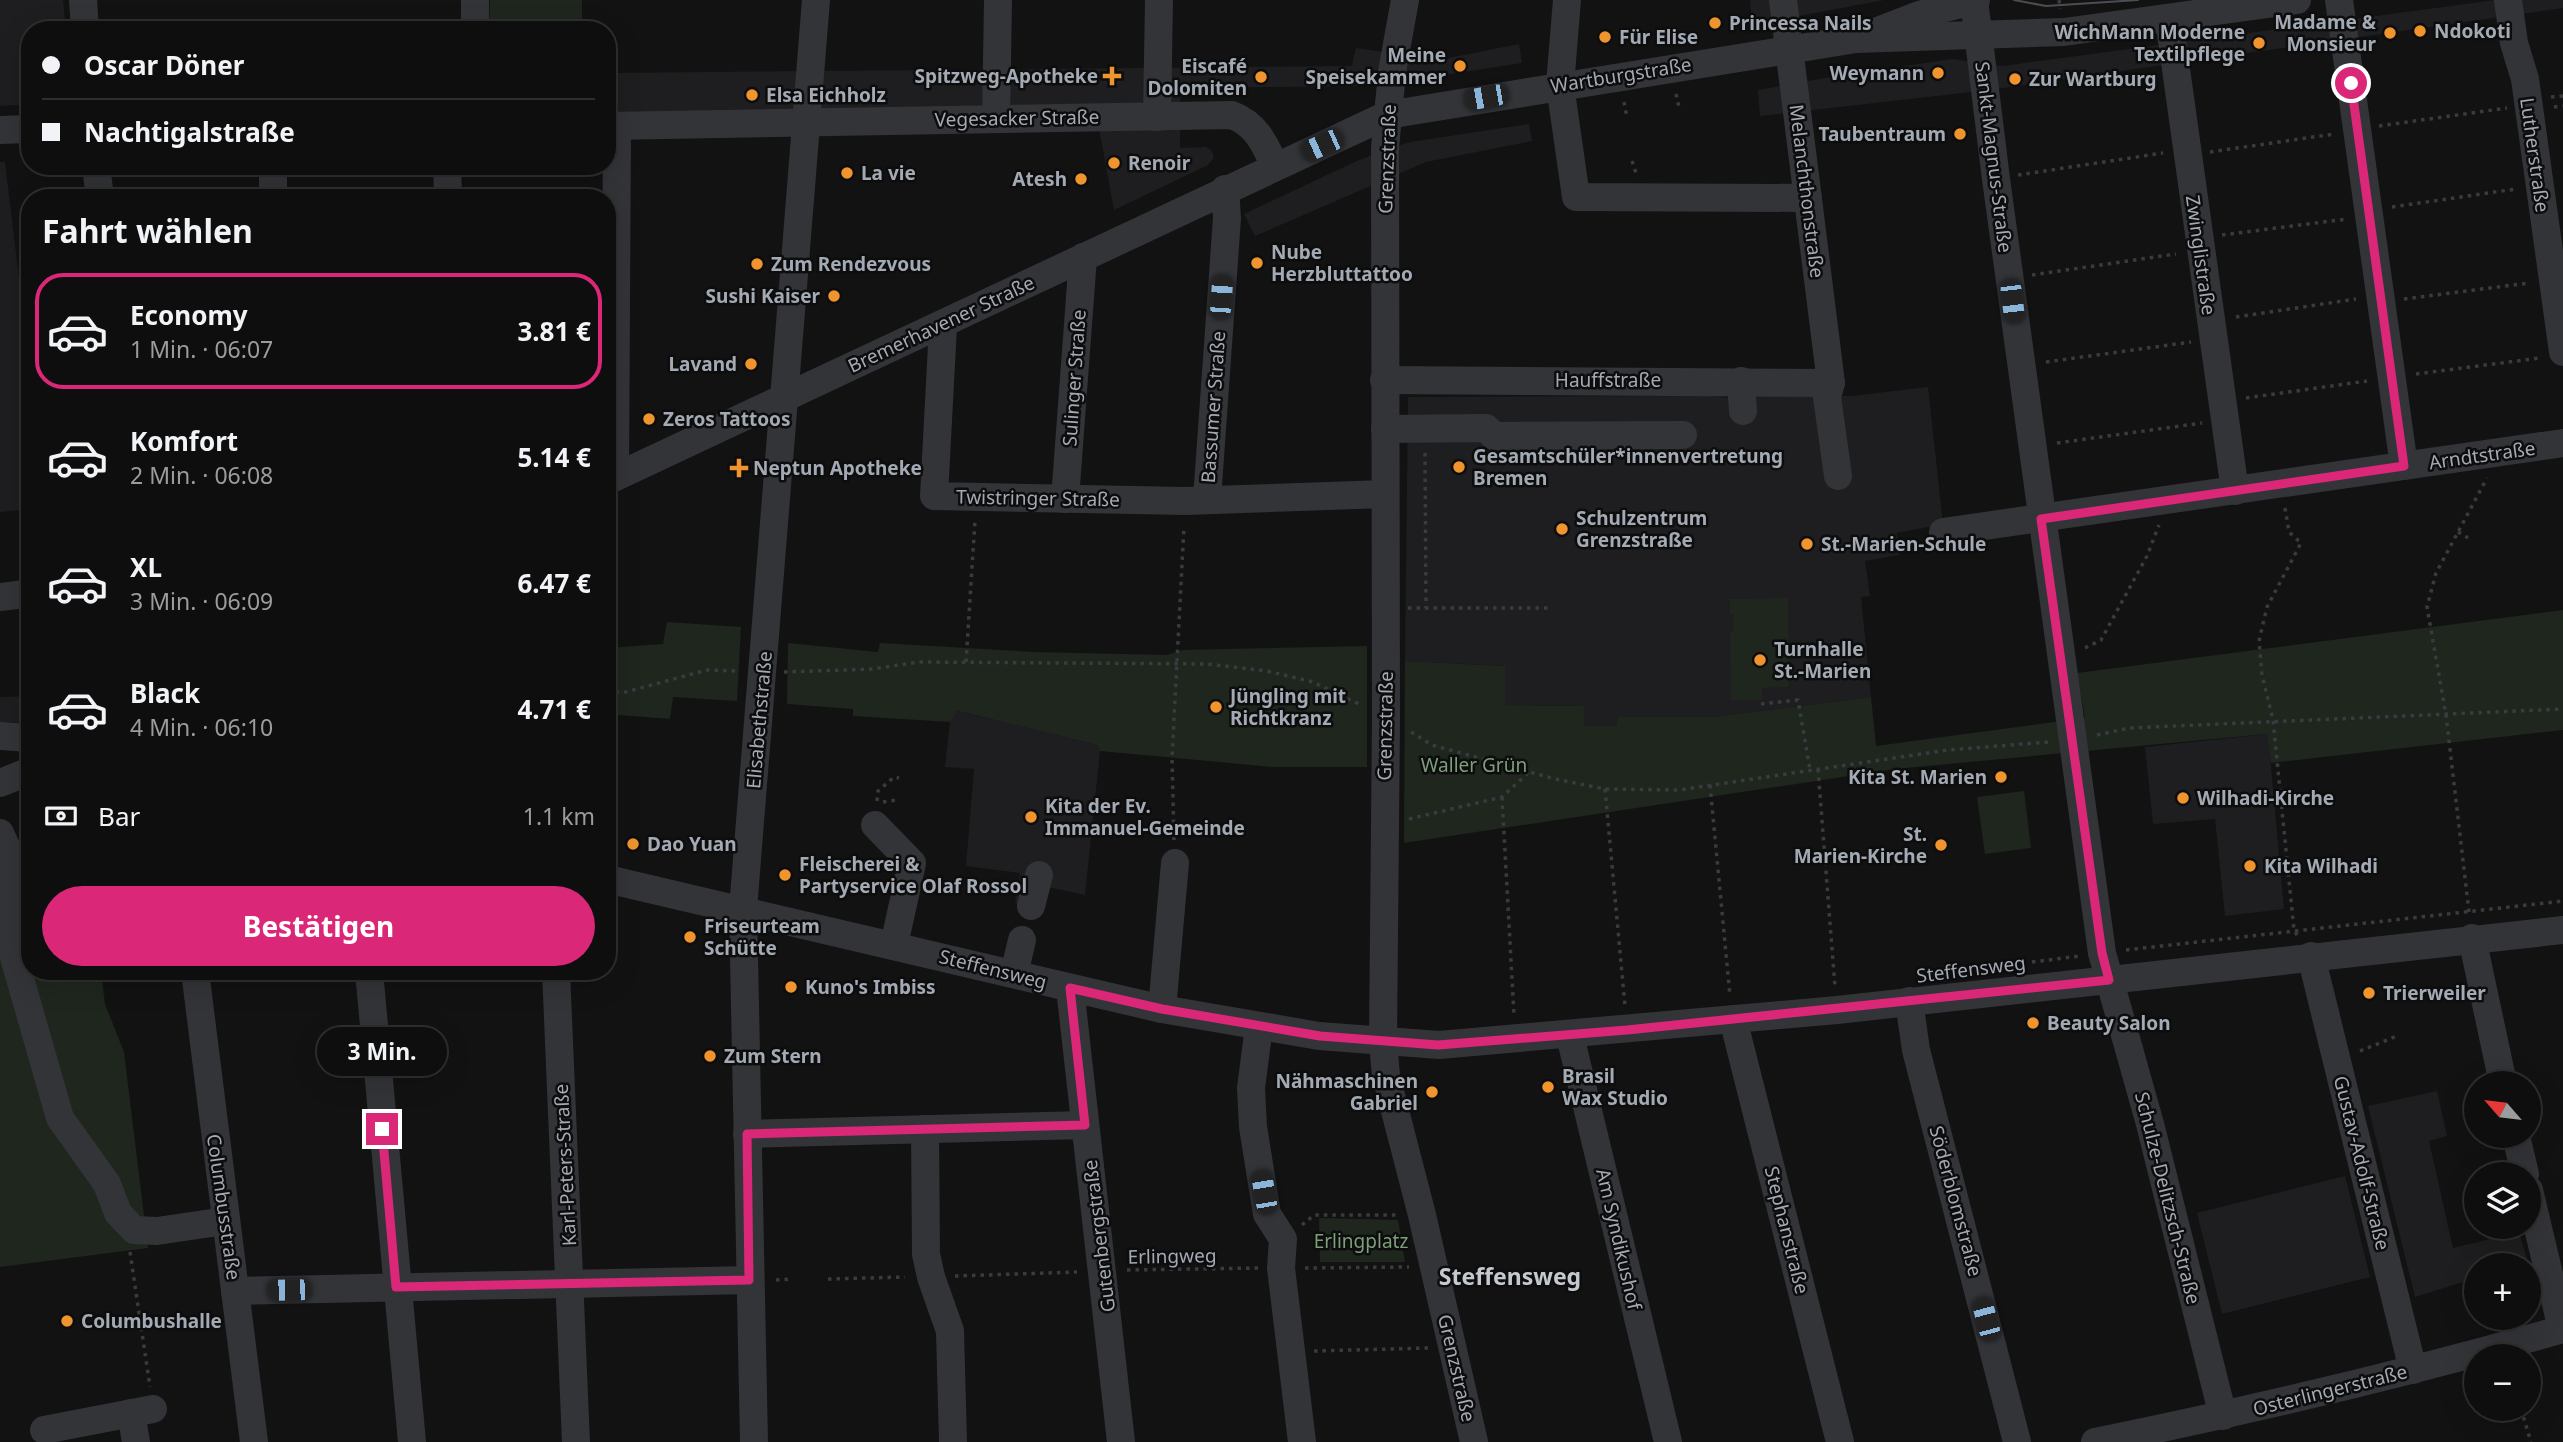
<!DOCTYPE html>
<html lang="de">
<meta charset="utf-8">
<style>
body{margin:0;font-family:"Noto Sans",sans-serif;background:#171717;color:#f1f3f6;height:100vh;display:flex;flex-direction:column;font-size:26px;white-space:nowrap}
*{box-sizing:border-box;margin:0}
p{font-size:23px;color:#9b9c9e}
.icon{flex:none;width:38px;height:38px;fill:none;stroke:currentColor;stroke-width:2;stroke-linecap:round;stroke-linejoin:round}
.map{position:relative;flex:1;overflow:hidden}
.drawer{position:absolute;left:21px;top:189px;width:595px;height:791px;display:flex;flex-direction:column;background:#0e0e0e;border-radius:28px;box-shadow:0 7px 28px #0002,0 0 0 2px #2e2e2e}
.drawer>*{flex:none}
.top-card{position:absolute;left:21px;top:21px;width:595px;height:154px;border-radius:28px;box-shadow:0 7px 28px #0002,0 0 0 2px #2e2e2e;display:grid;align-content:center;height:154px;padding:0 21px;background:#0e0e0e}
.needle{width:46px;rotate:298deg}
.controls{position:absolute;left:2464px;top:1071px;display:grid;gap:14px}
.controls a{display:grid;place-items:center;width:77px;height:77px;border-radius:50%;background:#0e0e0e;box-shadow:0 7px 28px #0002,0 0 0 2px #2e2e2e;font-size:35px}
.end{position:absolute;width:32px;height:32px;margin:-16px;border:9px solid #db2777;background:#fff;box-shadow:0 0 0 4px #fff}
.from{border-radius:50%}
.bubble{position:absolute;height:49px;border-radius:24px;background:#0e0e0e;box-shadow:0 7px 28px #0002,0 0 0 2px #2e2e2e;font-size:23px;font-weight:700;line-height:49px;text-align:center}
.car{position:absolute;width:21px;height:42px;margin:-21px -10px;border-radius:9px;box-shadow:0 0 5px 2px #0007;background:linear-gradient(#222 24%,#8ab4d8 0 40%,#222 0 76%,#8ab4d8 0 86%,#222 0)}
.top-card b{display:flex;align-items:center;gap:24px;height:66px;font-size:26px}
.top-card b+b{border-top:2px solid #2e2e2e}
.top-card i{width:18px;height:18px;background:#f1f3f6}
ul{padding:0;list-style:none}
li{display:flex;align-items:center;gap:21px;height:116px;margin:0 14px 10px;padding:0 7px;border:4px solid transparent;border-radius:28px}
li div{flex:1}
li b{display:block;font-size:26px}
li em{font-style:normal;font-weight:700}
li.selected{border-color:#db2777}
li>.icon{width:63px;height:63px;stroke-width:1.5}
h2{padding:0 21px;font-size:32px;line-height:84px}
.pay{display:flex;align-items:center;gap:18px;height:77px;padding:0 21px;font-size:26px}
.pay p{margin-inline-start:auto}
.cta{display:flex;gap:14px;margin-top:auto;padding:14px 21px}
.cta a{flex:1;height:80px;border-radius:42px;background:#db2777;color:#fff;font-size:28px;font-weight:700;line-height:80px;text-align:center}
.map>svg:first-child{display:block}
</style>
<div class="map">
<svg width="2563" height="1442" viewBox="0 0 2563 1442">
<rect width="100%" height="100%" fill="#121213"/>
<g fill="#1e1e20">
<polygon points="0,0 63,0 66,30 30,30 30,104 0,106"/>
<polygon points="1750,0 1884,0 1752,25"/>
<polygon points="2496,0 2563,0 2563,8 1989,90 1760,116 1758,90 1819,79 1952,59 2003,66"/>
<polygon points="1519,44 1522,63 1372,86 1180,88 1180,148 1206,147 1212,151 1214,158 1208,165 1114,210 1098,123 607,131 607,73 1352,66 1356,48 1439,60"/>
<polygon points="1529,124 1532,141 1426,162 1255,236 1244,214 1359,160 1410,142"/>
<polygon points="0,162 5,162 30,371 30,509 0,512"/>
<polygon points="1928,387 1943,524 1897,533 1899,555 1865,561 1870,596 1861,597 1871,697 1711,717 1618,717 1618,726 1584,726 1583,706 1505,705 1505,666 1405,661 1408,397 1711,396 1739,399 1748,394 1852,396"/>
<polygon points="30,696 30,723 0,722 0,697"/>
<polygon points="957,711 1097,745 1100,751 1085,895 1043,886 1038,908 1015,903 1020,873 966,866 974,769 945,767 950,722"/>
<polygon points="2268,734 2284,909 2225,916 2215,819 2153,824 2145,747"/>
<polygon points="2437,1091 2447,1136 2429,1141 2453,1248 2519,1232 2528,1262 2518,1265 2476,1265 2476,1278 2415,1297 2368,1106"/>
<polygon points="2345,1176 2370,1277 2222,1314 2197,1213"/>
</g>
<g fill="#1e261e">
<polygon points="490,0 582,0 582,30 489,28"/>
<polygon points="1788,598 1789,687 1762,688 1762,700 1731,700 1730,633 1733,632 1734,615 1730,614 1730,599"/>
<polygon points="2563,610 2563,730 2271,763 2267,734 1895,769 1404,843 1405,661 1505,666 1505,705 1584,706 1584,726 1617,726 1618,717 1711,717 1871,697 1876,746 2085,718 2077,673"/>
<polygon points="667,622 741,627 737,701 673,697 670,719 607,714 607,648 663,644"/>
<polygon points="788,643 878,652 880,643 1033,652 1167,655 1183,650 1367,646 1367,767 1273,767 1100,751 1097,745 958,711 950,722 853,716 853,709 787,704"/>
<polygon points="2024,791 2031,848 1985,854 1977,797"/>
<polygon points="5,819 30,874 30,971 101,971 105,1004 124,1052 148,1248 0,1267 0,821"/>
<polygon points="1319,1218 1398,1220 1405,1262 1320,1262"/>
</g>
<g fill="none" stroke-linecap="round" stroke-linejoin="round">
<g stroke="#393b3f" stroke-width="3.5" stroke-dasharray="3.5 5" stroke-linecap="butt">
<polyline points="2059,0 2060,9"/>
<polyline points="1676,94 1679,107"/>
<polyline points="2551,97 2563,96"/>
<polyline points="1624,102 1627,118"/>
<polyline points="2554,107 2563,106"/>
<polyline points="2379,126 2507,108"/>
<polyline points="2210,152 2334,134"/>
<polyline points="1632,161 1636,173"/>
<polyline points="2018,175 2163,153"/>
<polyline points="2392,207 2516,189"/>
<polyline points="2222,235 2347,219"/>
<polyline points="2032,275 2176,254"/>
<polyline points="2404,299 2529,283"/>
<polyline points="2236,317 2356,299"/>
<polyline points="2046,362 2191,342"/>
<polyline points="2416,374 2540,358"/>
<polyline points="2246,398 2367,381"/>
<polyline points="2057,443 2202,423"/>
<polyline points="1425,453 1426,608"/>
<polyline points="2285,508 2289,532 2301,543 2267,607 2259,641 2262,675 2273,720 2294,930 2298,937"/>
<polyline points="2458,532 2468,538"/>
<polyline points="1408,608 1552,608"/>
<polyline points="2085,648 2101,640 2147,556 2159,525"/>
<polyline points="966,662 975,521"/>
<polyline points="784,672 873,669 920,662 1207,664 1267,671 1313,682 1361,705"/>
<polyline points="607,693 626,692 707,670 738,671"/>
<polyline points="1761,704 1798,700 1810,770"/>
<polyline points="1411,732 1432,745 1555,779 1605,789 1679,790 1948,750 2048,742"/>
<polyline points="2097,735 2129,728 2563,709"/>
<polyline points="1818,769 1835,987"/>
<polyline points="1710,785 1730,996"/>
<polyline points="1605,789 1625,1006"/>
<polyline points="1502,797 1514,1015"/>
<polyline points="877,801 878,791 894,777 899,778"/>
<polyline points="883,802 897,800"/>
<polyline points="1409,819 1502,797 1529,772"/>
<polyline points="1174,840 1172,758 1184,526"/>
<polyline points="2469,912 2446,715 2427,607 2436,573 2487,478"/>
<polyline points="2126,950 2563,901"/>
<polyline points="2032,962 2080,956"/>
<polyline points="2360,1051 2397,1036"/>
<polyline points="1302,1225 1314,1215 1399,1215"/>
<polyline points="130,1252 150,1387"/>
<polyline points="1305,1268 1409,1267"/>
<polyline points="1127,1270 1259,1268"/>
<polyline points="955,1276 1077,1272"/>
<polyline points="828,1279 905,1277"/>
<polyline points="776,1280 791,1279"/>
<polyline points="1314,1351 1429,1348"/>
<polyline points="2521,1409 2531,1442"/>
</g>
<g stroke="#333438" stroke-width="28">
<polyline points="83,0 85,30"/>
<polyline points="475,0 475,30"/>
<polyline points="1405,0 1392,72 1385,148 1386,717 1383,1042 1386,1076 1422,1215 1474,1442"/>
<polyline points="1567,0 1560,85 1576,197 1808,198"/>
<polyline points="1783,0 1831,383 1827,397 1838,476"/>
<polyline points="1974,0 1996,179 2102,953 2150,1124 2223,1416"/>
<polyline points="2339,0 2404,466"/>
<polyline points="2508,0 2514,43 2525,79 2563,352"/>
<polyline points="2169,19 2235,491"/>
<polyline points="1875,32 1919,15 1976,0"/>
<polyline points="1157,117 1159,0"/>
<polyline points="996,119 998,0"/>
<path d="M 607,126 L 1232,115 C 1257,125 1264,143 1275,166"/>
<polyline points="0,130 30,129"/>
<polyline points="96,166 100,198"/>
<polyline points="273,166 273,198"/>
<polyline points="447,166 448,198"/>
<polyline points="943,326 934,496 1185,501 1385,494"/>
<polyline points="1384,380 1831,383"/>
<polyline points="1741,381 1743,411"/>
<polyline points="1385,429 1486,428 1494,436 1683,435"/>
<polyline points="615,477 617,126"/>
<polyline points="607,481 1387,115 1856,39 2064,32 2297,0"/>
<polyline points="1065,499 1083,257"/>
<polyline points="1207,499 1227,218 1225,189"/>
<polyline points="1943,532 2563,443"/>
<polyline points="0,597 25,594"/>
<polyline points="0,736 30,738"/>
<polyline points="0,783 30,771"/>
<polyline points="875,825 912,863 894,945"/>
<polyline points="0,833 14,864 13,954 60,1118 107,1184 118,1213 134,1230 157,1231 225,1221"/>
<polyline points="607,879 1162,1009 1319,1036 1439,1045 1837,1010 2563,930"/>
<polyline points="1031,906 1039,875"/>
<polyline points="2472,938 2503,1083"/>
<polyline points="2311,956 2413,1370"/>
<polyline points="195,971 254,1442"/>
<polyline points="369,971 412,1442"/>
<polyline points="556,971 576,1442"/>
<polyline points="1014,974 1022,940"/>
<polyline points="1070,988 1121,1442"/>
<polyline points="1909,1001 1916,1050 2017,1442"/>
<polyline points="1162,1009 1175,863"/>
<polyline points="1733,1019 1840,1442"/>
<polyline points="1259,1026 1251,1088 1253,1127 1267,1214 1283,1239 1281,1268 1302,1442"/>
<polyline points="1570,1036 1668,1442"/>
<polyline points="925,1129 926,1254 931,1277 950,1331 953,1442"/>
<polyline points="747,1134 1085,1125"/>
<polyline points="2516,1136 2525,1174"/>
<polyline points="2529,1190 2562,1329"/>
<polyline points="235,1291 749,1280"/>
<polyline points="131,1413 136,1442"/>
<polyline points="44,1430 153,1409"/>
<polyline points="754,1442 743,909 816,0"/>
<path d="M 2095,1442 C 2252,1410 2408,1373 2563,1329"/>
</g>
<polyline stroke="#4a4d51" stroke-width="2" points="2014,0 2046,6 2138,0"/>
</g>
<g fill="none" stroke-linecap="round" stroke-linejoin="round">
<polyline stroke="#db2777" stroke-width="9" points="382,1129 396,1287 749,1280 747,1134 1085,1125 1070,988 1162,1009 1320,1036 1438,1045 1627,1030 2109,980 2102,953 2041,519 2404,466 2351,83"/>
</g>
<g fill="#ef942e" stroke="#0d0d0e" stroke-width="2.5">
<circle cx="1715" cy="23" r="7"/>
<circle cx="2420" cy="31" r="7"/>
<circle cx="2390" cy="33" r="7"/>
<circle cx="1605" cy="37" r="7"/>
<circle cx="2259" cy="43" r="7"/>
<circle cx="1460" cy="66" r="7"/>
<circle cx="1938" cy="73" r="7"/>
<path d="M1108.5 65.5h7v7h7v7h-7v7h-7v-7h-7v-7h7z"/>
<circle cx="1261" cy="77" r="7"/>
<circle cx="2015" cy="79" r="7"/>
<circle cx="752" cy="95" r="7"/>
<circle cx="1960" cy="134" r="7"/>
<circle cx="1114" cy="163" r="7"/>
<circle cx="847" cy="173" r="7"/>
<circle cx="1081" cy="179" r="7"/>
<circle cx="1257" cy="263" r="7"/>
<circle cx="757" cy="264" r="7"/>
<circle cx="834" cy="296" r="7"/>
<circle cx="751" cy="364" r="7"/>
<circle cx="649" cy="419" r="7"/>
<circle cx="1459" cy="467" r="7"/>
<path d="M735.5 457.5h7v7h7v7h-7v7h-7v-7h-7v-7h7z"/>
<circle cx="1562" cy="529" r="7"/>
<circle cx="1807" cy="544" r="7"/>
<circle cx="1760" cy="660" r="7"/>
<circle cx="1216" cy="707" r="7"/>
<circle cx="2001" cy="777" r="7"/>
<circle cx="2183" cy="798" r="7"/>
<circle cx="1031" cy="817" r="7"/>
<circle cx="633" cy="844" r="7"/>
<circle cx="1941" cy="845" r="7"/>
<circle cx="2250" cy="866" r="7"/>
<circle cx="785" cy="875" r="7"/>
<circle cx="690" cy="937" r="7"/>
<circle cx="791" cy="987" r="7"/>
<circle cx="2369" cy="993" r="7"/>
<circle cx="2033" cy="1023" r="7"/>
<circle cx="710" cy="1056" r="7"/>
<circle cx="1548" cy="1087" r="7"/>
<circle cx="1432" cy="1092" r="7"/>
<circle cx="67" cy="1321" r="7"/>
</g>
<g text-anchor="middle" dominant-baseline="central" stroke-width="5" stroke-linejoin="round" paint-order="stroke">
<g font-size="19" font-weight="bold" fill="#a3aab4" stroke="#0d0d0e" text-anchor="start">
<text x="2376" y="22" text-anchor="end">Madame &amp;<tspan x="2376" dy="22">Monsieur</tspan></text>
<text x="1729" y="23">Princessa Nails</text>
<text x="2434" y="31">Ndokoti</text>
<text x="2245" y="32" text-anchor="end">WichMann Moderne<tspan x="2245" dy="22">Textilpflege</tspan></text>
<text x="1619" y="37">Für Elise</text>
<text x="1446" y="55" text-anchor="end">Meine<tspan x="1446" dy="22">Speisekammer</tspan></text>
<text x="1247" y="66" text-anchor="end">Eiscafé<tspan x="1247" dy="22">Dolomiten</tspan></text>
<text x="1924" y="73" text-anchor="end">Weymann</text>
<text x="1098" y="76" text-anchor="end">Spitzweg-Apotheke</text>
<text x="2029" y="79">Zur Wartburg</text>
<text x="766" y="95">Elsa Eichholz</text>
<text x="1946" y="134" text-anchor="end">Taubentraum</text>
<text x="1128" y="163">Renoir</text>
<text x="861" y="173">La vie</text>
<text x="1067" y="179" text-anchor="end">Atesh</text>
<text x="1271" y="252">Nube<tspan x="1271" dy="22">Herzbluttattoo</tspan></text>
<text x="771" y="264">Zum Rendezvous</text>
<text x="820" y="296" text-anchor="end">Sushi Kaiser</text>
<text x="737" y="364" text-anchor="end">Lavand</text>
<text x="663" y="419">Zeros Tattoos</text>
<text x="1473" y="456">Gesamtschüler*innenvertretung<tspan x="1473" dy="22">Bremen</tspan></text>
<text x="753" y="468">Neptun Apotheke</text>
<text x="1576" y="518">Schulzentrum<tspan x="1576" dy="22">Grenzstraße</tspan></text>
<text x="1821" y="544">St.-Marien-Schule</text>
<text x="1774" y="649">Turnhalle<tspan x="1774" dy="22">St.-Marien</tspan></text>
<text x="1230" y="696">Jüngling mit<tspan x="1230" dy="22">Richtkranz</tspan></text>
<text x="1987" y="777" text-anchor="end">Kita St. Marien</text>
<text x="2197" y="798">Wilhadi-Kirche</text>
<text x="1045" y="806">Kita der Ev.<tspan x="1045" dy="22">Immanuel-Gemeinde</tspan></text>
<text x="1927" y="834" text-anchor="end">St.<tspan x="1927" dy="22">Marien-Kirche</tspan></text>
<text x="647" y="844">Dao Yuan</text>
<text x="799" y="864">Fleischerei &amp;<tspan x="799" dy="22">Partyservice Olaf Rossol</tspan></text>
<text x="2264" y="866">Kita Wilhadi</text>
<text x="704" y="926">Friseurteam<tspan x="704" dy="22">Schütte</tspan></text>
<text x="805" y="987">Kuno's Imbiss</text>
<text x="2383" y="993">Trierweiler</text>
<text x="2047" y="1023">Beauty Salon</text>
<text x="724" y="1056">Zum Stern</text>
<text x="1562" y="1076">Brasil<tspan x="1562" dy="22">Wax Studio</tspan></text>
<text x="1418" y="1081" text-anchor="end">Nähmaschinen<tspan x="1418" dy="22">Gabriel</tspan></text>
<text x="81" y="1321">Columbushalle</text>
</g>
<g font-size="19" fill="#a3aab4" stroke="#0d0d0e">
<text transform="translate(1621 75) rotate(-9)">Wartburgstraße</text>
<text transform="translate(1017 118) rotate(-1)">Vegesacker Straße</text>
<text transform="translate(2535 155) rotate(82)">Lutherstraße</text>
<text transform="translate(1994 157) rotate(83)">Sankt-Magnus-Straße</text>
<text transform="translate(1387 159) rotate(-88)">Grenzstraße</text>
<text transform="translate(1807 191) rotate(83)">Melanchthonstraße</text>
<text transform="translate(2201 255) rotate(82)">Zwinglistraße</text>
<text transform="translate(941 324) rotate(-25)">Bremerhavener Straße</text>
<text transform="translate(1074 378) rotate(-86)">Sulinger Straße</text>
<text x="1608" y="380">Hauffstraße</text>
<text transform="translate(1213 407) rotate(-86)">Bassumer Straße</text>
<text transform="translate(2482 455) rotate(-8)">Arndtstraße</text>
<text transform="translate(1038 498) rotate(1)">Twistringer Straße</text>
<text transform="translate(759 720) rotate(-85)">Elisabethstraße</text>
<text transform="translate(1385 726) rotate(-89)">Grenzstraße</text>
<text transform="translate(993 969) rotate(14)">Steffensweg</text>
<text transform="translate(1971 969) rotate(-7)">Steffensweg</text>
<text transform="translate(2362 1163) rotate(76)">Gustav-Adolf-Straße</text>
<text transform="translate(565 1165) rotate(-93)">Karl-Peters-Straße</text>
<text transform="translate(2168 1198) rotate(76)">Schulze-Delitzsch-Straße</text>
<text transform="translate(1956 1201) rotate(75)">Söderblomstraße</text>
<text transform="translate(224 1207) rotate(82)">Columbusstraße</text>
<text transform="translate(1787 1230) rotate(76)">Stephanstraße</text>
<text transform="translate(1099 1236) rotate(-97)">Gutenbergstraße</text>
<text transform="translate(1619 1239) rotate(77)">Am Syndikushof</text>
<text transform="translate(1172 1256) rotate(-1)">Erlingweg</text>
<text transform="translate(1457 1368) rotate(77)">Grenzstraße</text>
<text transform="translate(2330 1390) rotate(-14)">Osterlingerstraße</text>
</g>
<g font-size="19" fill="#7d9f7a" stroke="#0d0d0e">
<text x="1474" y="765">Waller Grün</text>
<text x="1361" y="1241">Erlingplatz</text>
</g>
<g font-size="23" font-weight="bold" fill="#c4c9d0" stroke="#0d0d0e">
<text x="1510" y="1276">Steffensweg</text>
</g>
</g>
</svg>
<div class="controls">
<a><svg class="needle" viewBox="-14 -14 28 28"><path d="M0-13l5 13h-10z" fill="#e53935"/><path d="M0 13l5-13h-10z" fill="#9b9c9e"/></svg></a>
<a><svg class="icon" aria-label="layers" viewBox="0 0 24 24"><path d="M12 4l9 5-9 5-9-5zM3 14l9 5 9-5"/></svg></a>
<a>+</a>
<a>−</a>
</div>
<i class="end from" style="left:2351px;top:83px"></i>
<i class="end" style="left:382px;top:1129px"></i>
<div class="bubble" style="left:317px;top:1027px;width:130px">3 Min.</div>
<i class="car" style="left:1486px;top:97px;rotate:260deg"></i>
<i class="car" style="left:1322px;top:145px;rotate:246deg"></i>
<i class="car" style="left:1221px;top:297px;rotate:4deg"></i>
<i class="car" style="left:2012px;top:301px;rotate:173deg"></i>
<i class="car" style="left:1264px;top:1192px;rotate:350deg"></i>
<i class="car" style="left:289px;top:1290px;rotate:269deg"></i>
<i class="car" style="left:1986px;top:1319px;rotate:345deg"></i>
<div class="top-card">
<b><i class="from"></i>Oscar Döner</b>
<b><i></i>Nachtigalstraße</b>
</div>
<section class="drawer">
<h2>Fahrt wählen</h2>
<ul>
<li class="selected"><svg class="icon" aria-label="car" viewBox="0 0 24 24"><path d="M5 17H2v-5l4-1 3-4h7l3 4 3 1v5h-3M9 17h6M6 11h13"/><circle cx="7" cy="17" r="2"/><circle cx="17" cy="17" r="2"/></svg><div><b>Economy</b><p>1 Min. · 06:07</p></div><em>3.81 €</em></li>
<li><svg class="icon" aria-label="car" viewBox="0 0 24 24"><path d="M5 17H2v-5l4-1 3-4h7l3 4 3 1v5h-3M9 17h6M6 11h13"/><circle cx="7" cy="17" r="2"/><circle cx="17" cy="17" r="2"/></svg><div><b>Komfort</b><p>2 Min. · 06:08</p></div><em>5.14 €</em></li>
<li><svg class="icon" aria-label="car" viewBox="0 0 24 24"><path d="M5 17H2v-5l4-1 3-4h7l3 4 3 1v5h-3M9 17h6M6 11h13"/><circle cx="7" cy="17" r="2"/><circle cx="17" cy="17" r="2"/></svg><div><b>XL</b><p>3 Min. · 06:09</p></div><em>6.47 €</em></li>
<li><svg class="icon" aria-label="car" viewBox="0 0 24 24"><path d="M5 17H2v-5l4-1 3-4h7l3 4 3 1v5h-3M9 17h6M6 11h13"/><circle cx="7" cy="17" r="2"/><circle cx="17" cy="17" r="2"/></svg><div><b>Black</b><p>4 Min. · 06:10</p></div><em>4.71 €</em></li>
</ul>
<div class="pay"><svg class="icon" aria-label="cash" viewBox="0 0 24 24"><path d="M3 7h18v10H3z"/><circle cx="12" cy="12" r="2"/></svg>Bar<p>1.1 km</p></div>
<div class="cta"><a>Bestätigen</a></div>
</section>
</div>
